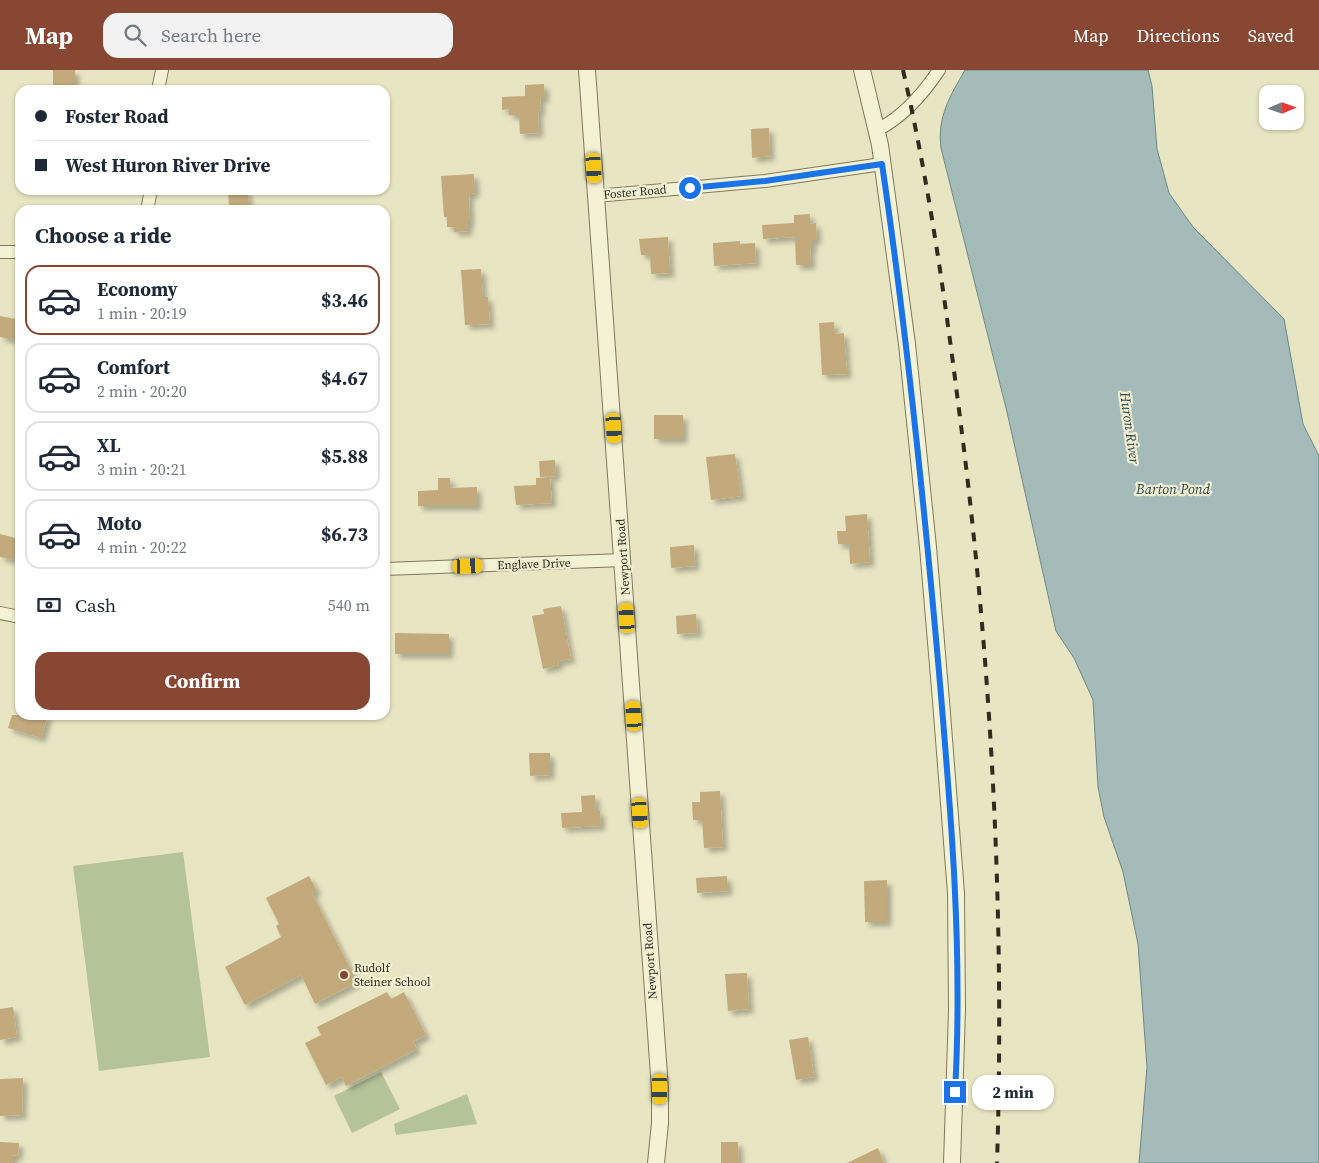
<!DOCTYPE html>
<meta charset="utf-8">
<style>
body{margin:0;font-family:"Source Serif 4",serif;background:#f2f2f3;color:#1f2937;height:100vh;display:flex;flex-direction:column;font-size:19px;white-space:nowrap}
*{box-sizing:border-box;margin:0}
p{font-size:16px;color:#747a83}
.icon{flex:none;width:28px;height:28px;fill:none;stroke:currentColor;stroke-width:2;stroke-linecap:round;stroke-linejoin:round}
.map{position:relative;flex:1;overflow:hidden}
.details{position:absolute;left:15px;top:135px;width:375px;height:515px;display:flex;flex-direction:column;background:#fff;border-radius:15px;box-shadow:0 1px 4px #0004}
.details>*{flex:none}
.guide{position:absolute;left:15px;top:15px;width:375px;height:110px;border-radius:15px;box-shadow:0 1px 4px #0004;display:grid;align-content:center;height:110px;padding:0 20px;background:#fff}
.needle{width:32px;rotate:88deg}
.controls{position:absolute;left:1259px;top:15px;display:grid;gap:10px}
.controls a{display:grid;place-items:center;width:45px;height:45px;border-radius:10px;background:#fff;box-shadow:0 1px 4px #0004;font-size:25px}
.end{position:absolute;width:22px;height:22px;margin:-11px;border:6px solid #1a73e8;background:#fff;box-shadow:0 0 0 2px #fff}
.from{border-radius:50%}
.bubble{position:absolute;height:35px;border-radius:15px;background:#fff;box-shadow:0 1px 4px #0004;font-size:16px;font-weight:700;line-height:35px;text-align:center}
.car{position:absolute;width:15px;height:30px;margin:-15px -8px;border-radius:6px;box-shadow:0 0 4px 1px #0007;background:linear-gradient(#f5c518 24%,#345 0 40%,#f5c518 0 76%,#345 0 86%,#f5c518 0)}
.guide b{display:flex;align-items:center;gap:18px;height:48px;font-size:19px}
.guide b+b{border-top:1px solid #e0e1e3}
.guide i{width:12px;height:12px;background:#1f2937}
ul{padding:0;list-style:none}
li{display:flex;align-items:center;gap:15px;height:70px;margin:0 10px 8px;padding:0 10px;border:2px solid #e0e1e3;border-radius:15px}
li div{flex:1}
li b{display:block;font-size:19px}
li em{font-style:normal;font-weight:700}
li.on{border-color:#884733}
li>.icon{width:45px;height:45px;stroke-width:1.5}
h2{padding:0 20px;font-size:22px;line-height:60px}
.pay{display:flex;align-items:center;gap:12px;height:55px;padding:0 20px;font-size:19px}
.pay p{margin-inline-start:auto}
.button{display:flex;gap:10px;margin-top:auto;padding:10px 20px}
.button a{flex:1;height:58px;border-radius:15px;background:#884733;color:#fff;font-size:20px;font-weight:700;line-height:58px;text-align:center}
header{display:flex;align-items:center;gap:30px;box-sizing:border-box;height:70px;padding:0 25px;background:#884733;color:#fff}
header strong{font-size:24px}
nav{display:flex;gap:28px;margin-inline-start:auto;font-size:18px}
.search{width:350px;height:45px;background:#f2f2f3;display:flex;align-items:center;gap:12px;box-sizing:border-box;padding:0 18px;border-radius:15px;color:#747a83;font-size:19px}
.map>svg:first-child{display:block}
</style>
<header>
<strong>Map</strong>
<div class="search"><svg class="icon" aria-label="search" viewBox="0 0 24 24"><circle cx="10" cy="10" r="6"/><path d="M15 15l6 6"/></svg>Search here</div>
<nav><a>Map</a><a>Directions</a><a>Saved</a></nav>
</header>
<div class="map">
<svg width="1319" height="1093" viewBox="0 0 1319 1093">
<defs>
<filter id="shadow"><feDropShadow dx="4.5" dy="4.5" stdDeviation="2.5" flood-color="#0004"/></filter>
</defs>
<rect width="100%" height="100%" fill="#e8e6c2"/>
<g fill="#b4c498">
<polygon points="183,782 210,987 99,1001 73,796"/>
<polygon points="381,1002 400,1039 352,1063 334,1026"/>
<polygon points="467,1024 477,1054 396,1065 394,1054"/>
</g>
<path fill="#a4bbba" stroke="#6c8888" d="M 965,0 L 1148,0 L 1152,16 L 1157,79 L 1169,123 L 1193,157 L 1284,249 L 1303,354 L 1319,386 L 1319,1093 L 1139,1093 L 1147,997 L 1138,874 L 1123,802 L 1104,747 L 1098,717 L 1093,630 L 1074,588 L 1056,561 L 1007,342 L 941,78 C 937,47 950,26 965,0 Z"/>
<g fill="#c2aa7c" filter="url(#shadow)">
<rect x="53" y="0" width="22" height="20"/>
<polygon points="544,14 545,28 540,28 541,40 538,41 539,63 520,64 519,45 509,45 509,39 502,40 502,27 525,26 525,15"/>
<polygon points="769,58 770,86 752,88 751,59"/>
<polygon points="474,104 475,123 469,124 470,152 468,152 468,161 454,162 454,157 447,157 447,147 444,147 441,106"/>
<polygon points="228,120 247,120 249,135 229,136"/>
<polygon points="810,144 810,154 816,153 817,170 812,170 812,179 810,179 811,195 796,195 795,167 763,169 762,155 794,153 794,145"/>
<polygon points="668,167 670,203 651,204 650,185 641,185 639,169"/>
<polygon points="740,171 740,174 755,173 756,193 714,196 713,173"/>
<polygon points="481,199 483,227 488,227 490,254 465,255 461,200"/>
<polygon points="0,246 20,250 20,271 0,267"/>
<polygon points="834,252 835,264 844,263 847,304 822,305 819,253"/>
<rect x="654" y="345" width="29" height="24"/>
<polygon points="735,384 741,426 711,430 706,387"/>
<polygon points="555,390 556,406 540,407 539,391"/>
<polygon points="550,407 552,433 516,435 514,416 536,415 536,408"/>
<polygon points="438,408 450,408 450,418 477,417 477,436 418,436 418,421 438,420"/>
<polygon points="867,444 870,492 850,494 849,474 838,474 837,461 846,461 845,446"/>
<polygon points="0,464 19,469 13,490 0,487"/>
<polygon points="694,475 695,496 671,498 670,477"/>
<polygon points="561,536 571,589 558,591 559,595 543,599 532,546 544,544 543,539"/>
<polygon points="696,544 698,563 677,564 676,546"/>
<polygon points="395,563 449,564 449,584 395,584"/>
<polygon points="12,645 48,645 41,668 8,658"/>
<polygon points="529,683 550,683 550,705 530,706"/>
<polygon points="720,721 723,777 704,778 702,750 693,750 692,732 700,732 700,722"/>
<polygon points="595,725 596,741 600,741 601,756 562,758 561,743 582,742 581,726"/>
<polygon points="309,806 317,821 312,823 357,912 315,934 301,905 245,935 225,897 281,867 276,856 279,854 266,828"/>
<polygon points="727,806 728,821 697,823 696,808"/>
<polygon points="887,810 887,852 865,852 864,811"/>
<polygon points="747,903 749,939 728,941 725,904"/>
<polygon points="387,922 391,929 404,922 426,965 413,972 417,979 346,1016 342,1007 326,1015 305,973 321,965 317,957"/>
<polygon points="13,937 17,967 0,970 0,939"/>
<polygon points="808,967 814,1007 796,1010 789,970"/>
<polygon points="23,1008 22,1045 0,1046 0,1009"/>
<polygon points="0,1072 19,1073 18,1086 13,1085 13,1093 0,1093"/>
<polygon points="721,1072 738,1072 739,1093 721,1093"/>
<polygon points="878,1078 884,1093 847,1093"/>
</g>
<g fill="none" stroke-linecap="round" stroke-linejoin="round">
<g stroke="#80785b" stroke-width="14">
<g id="minor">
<polyline points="158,20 162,0"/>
<path d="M 877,60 C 903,47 923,24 939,0"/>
<polyline points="596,126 765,111 882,94"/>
<polyline points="147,140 151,120"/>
<polyline points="0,182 20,182"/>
<polyline points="385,499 624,490"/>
<polyline points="0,543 20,547"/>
</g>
</g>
<g stroke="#80785b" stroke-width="18">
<g id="tertiary">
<polyline points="587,0 660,1019 660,1053 656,1093"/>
<polyline points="862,0 880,75 907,274 928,477 941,631 956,823 957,940 952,1093"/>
</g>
</g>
<use href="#minor" stroke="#f4f2d4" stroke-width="12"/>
<use href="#tertiary" stroke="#f4f2d4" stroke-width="16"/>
<path stroke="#312c1e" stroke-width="4" stroke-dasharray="9 9" stroke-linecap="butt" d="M 903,0 C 928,109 944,221 958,332 C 991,584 1005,839 997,1093"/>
</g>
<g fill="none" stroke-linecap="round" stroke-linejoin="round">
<path stroke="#1a73e8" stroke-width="6" d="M 690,118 L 765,111 L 882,94 C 907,263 924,432 939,602 C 951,742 963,882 955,1022"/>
</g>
<circle fill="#884733" stroke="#f0efd1" stroke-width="2" cx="344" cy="905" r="5"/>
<g text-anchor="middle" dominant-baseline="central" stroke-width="4.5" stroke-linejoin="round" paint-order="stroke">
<g font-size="12" fill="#312c1e" stroke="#f0efd1">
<text transform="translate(635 122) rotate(-5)">Foster Road</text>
<text transform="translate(623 487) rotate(-94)">Newport Road</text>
<text transform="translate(534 494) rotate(-2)">Englave Drive</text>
<text transform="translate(650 891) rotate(-94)">Newport Road</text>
</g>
<g font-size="12" fill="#312c1e" stroke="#f0efd1" text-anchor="start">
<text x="354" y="898">Rudolf<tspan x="354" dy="14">Steiner School</tspan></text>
</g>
<g font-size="14" font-style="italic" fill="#2f4a4f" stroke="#f0efd1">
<text transform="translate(1130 358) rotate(82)">Huron River</text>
<text x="1173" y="419">Barton Pond</text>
</g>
</g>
</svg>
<div class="controls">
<a><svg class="needle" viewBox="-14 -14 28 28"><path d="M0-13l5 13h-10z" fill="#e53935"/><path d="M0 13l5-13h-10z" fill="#747a83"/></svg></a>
</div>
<i class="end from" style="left:690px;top:118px"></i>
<i class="end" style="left:955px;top:1022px"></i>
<div class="bubble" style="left:972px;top:1005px;width:82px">2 min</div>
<i class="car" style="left:594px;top:98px;rotate:176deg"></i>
<i class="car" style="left:614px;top:358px;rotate:176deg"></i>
<i class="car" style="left:468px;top:496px;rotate:88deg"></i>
<i class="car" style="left:627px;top:548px;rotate:356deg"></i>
<i class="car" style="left:634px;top:646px;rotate:356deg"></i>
<i class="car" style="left:640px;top:743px;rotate:176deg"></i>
<i class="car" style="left:660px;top:1019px;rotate:180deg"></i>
<div class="guide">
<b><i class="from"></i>Foster Road</b>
<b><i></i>West Huron River Drive</b>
</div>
<section class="details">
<h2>Choose a ride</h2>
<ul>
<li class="on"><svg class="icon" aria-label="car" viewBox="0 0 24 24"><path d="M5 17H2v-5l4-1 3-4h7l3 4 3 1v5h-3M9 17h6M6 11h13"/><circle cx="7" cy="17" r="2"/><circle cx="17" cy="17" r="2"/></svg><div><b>Economy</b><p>1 min · 20:19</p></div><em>$3.46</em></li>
<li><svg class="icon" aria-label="car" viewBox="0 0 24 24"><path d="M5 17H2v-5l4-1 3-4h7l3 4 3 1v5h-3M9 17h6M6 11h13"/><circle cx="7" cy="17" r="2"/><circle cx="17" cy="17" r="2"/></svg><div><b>Comfort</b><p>2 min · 20:20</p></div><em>$4.67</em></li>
<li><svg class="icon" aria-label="car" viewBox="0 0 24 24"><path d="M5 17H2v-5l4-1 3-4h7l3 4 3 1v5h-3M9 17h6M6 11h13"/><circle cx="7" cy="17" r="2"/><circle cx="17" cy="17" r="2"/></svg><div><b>XL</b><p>3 min · 20:21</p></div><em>$5.88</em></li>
<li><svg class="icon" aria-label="car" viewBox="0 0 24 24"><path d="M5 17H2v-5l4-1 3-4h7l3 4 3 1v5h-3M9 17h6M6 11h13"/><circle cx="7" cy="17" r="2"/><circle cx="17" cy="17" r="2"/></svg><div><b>Moto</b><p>4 min · 20:22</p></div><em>$6.73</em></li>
</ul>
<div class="pay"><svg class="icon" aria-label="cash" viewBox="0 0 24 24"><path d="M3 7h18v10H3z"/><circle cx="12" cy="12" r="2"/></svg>Cash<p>540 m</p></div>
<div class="button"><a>Confirm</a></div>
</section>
</div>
